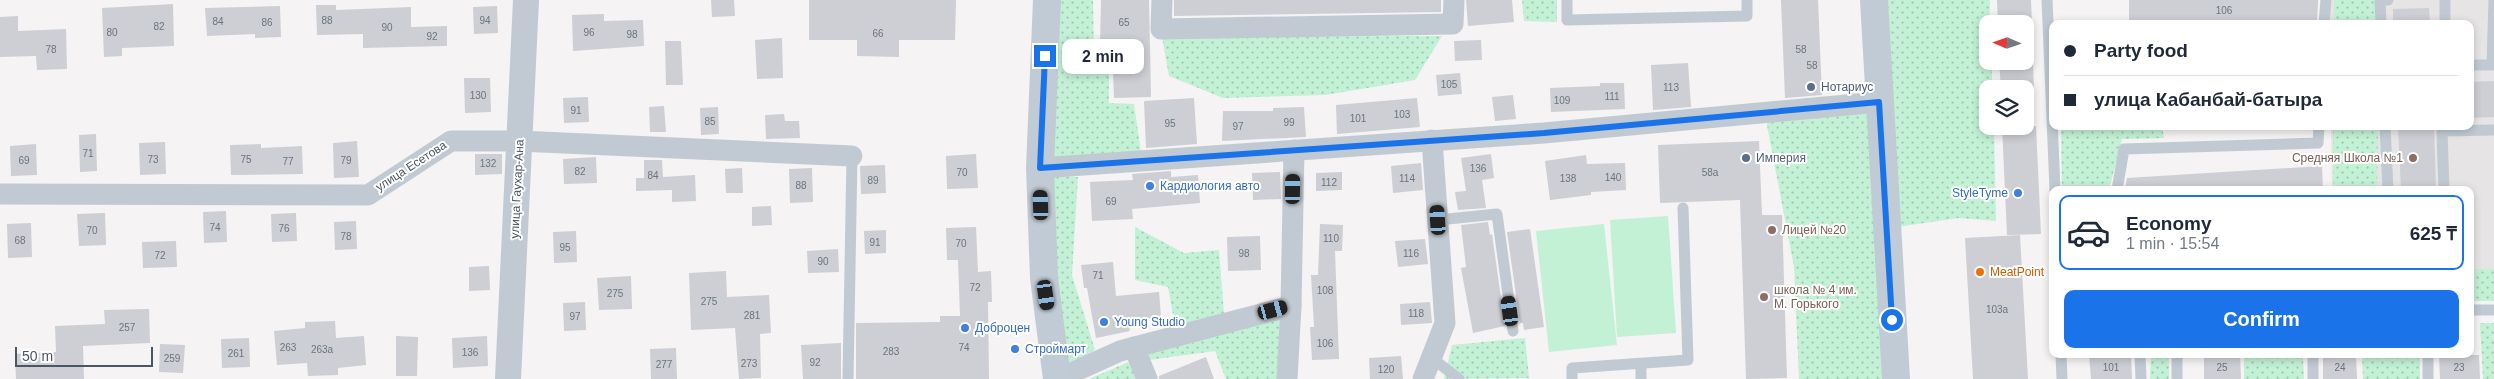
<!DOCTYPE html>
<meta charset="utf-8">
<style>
body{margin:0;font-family:Arial,sans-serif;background:#f2f2f3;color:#1f2937;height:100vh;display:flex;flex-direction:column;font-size:19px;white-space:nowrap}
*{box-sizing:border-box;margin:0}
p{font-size:16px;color:#747a83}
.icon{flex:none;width:28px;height:28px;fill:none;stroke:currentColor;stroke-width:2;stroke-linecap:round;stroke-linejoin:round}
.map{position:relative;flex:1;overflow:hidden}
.panel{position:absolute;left:2049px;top:186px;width:425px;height:172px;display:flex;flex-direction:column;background:#fff;border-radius:10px;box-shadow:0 2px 8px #0003}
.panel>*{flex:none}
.hud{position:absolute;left:2049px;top:20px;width:425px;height:110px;border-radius:10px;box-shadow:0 2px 8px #0003;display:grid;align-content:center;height:110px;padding:0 15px;background:#fff}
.needle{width:32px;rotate:272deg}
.fabs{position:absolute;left:1979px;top:15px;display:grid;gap:10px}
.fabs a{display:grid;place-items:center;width:55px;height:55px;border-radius:10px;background:#fff;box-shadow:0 2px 8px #0003;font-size:25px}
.scale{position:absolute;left:15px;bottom:12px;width:138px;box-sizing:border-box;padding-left:5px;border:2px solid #4a5661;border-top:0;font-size:14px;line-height:18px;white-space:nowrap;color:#4a5661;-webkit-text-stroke:4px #fff;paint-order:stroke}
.end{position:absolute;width:22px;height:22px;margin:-11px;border:6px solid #1a73e8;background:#fff;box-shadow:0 0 0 2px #fff}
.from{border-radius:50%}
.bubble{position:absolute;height:35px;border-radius:10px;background:#fff;box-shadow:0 2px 8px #0003;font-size:16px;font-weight:700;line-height:35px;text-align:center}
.car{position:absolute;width:15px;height:30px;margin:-15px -8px;border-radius:6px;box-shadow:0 0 4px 1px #0007;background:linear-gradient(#222 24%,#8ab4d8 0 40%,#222 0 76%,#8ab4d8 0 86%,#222 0)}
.hud b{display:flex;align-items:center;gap:18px;height:48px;font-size:19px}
.hud b+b{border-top:1px solid #e0e1e3}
.hud i{width:12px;height:12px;background:#1f2937}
ul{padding:9px 0 0;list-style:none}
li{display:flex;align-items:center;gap:15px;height:75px;margin:0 10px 8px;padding:0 5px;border:2px solid transparent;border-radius:10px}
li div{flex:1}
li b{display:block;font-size:19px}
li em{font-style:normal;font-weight:700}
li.current{border-color:#1a73e8}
li>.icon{width:45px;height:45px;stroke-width:1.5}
.button{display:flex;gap:10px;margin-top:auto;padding:10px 15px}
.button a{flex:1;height:58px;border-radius:10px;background:#1a73e8;color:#fff;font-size:20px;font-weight:700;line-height:58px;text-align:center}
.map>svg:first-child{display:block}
</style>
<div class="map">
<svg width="2494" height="379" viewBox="0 0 2494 379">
<defs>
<pattern id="grass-dots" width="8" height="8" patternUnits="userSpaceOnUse" patternTransform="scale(1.25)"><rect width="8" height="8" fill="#c3f1d5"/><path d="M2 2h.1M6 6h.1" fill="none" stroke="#a0c6b0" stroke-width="1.8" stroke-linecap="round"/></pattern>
</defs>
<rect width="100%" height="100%" fill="#f5f3f3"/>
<polygon fill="#e6e4e5" points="2327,0 2494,0 2494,269 2470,269 2470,190 2332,190 2331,126 2470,126 2470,24 2328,24"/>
<g fill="url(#grass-dots)">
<polygon points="1056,0 1093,0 1094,48 1109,58 1109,103 1134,104 1141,152 1049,159"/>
<polygon points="1522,0 1557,0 1557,22 1524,21"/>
<polygon points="1887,0 1990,0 1988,61 1992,61 1992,89 1988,89 1988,126 1994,126 1996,221 1959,218 1897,227"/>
<polygon points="2334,0 2388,0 2379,24 2334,24"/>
<polygon points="1442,36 1415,80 1325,95 1223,98 1169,76 1162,37"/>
<polygon points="1874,110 1889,379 1799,379 1794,267 1766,120"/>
<polygon points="2061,126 2162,126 2164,138 2122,139 2109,190 2062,190"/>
<polygon points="2333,126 2378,126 2377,190 2333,190"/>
<polygon points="1046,174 1078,177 1072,275 1095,350 1062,370"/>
<polygon points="1135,227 1184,253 1219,250 1224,315 1175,326 1168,287 1135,280"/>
<rect x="2470" y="269" width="24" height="32"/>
<polygon points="1286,312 1282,379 1226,379 1215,351 1149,360 1145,349"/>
<polygon points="2480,323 2494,323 2494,379 2483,379"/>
<polygon points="1525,338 1529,378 1444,379 1452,345"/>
<polygon points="2151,355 2169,355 2169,379 2150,379"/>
<polygon points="2244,355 2303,355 2304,379 2244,379"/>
<polygon points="2362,355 2420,355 2420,379 2363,379"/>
<polygon points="1133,360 1140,379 1089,379"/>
</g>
<g fill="#c3f1d5">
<polygon points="1668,216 1676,333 1617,337 1610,220"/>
<polygon points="1604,224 1617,345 1549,352 1536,231"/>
</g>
<g fill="#cdcfd5">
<polygon points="711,0 734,0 735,16 712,17"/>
<polygon points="809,0 956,0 955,40 899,40 899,57 857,56 857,40 809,40"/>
<polygon points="1101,0 1149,0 1151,97 1114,98 1112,44 1100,44"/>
<polygon points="1174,0 1441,0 1441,12 1174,16"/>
<polygon points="1466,0 1512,0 1514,22 1468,26"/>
<polygon points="1781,0 1818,0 1822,95 1785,98"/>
<polygon points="1997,0 2031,0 2032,24 1998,24"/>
<polygon points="2129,0 2318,0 2318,3 2317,20 2129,24"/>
<polygon points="173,4 174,46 122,48 122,56 104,57 102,8"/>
<polygon points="316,5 336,5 336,10 411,7 411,27 447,26 447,46 363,48 363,34 317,35"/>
<polygon points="280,6 281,37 255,38 255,34 207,36 205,8"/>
<polygon points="497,6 498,33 474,34 473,7"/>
<polygon points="2429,8 2430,24 2393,24 2393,9"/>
<polygon points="604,14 604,21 643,20 644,46 573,51 572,15"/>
<polygon points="18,16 18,31 66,29 67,69 37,70 36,56 0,57 0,17"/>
<polygon points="782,38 783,78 757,79 755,40"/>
<polygon points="1481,40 1482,60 1455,61 1454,41"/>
<polygon points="665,41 681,41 683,85 666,85"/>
<polygon points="1999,61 2033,61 2034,89 2001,89"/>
<polygon points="1688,63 1691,107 1653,110 1651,65"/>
<polygon points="1460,73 1462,94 1438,96 1436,75"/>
<polygon points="464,78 490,78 491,112 465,113"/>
<polygon points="2494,81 2494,117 2470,118 2470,82"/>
<polygon points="1600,83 1624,83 1625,109 1551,112 1550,88 1600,86"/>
<polygon points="1513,95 1516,119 1495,121 1492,97"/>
<polygon points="588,97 589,122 564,123 563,98"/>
<polygon points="1194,98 1197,144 1146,148 1144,101"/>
<polygon points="1417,98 1420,127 1337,134 1336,105"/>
<polygon points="664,106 666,132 650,132 649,107"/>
<polygon points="718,107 719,134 701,135 700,108"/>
<polygon points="1304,107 1306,137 1222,141 1223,111 1273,111 1273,108"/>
<polygon points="784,114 785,121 799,121 800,138 766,139 765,115"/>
<polygon points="2002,126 2036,126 2041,234 2007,235"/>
<polygon points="2398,126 2434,126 2436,190 2401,190"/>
<polygon points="96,134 97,171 80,172 79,135"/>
<polygon points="357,141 359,177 334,178 333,143"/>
<polygon points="1759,141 1762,215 1782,215 1787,378 1746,379 1740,200 1660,203 1658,145"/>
<polygon points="165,142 166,174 140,175 139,143"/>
<polygon points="36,144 37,175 11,176 10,146"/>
<polygon points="261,144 261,148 302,146 303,174 231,175 230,145"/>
<polygon points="475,154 502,154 502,174 475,175"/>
<polygon points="976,154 978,188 947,189 946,156"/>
<polygon points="1491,154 1494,178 1482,180 1486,208 1458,210 1455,192 1466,191 1461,158"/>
<polygon points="1586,155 1587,164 1625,163 1626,190 1591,192 1591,195 1550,200 1545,161"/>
<polygon points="596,157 597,183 564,184 563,159"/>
<polygon points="644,160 662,160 663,177 695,175 696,201 672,202 672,190 636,191 636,178 644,178"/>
<polygon points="1421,163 1423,190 1393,193 1391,166"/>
<polygon points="885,165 886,193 861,194 860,166"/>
<polygon points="2322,166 2323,190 2125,190 2127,178"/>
<polygon points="742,168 743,193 726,193 725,169"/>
<polygon points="812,168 813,202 790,203 789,169"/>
<polygon points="1171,171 1171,177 1198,175 1200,203 1132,209 1133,219 1092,221 1090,182 1133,180 1132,174"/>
<polygon points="1280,172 1281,199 1253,200 1252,173"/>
<polygon points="1342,172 1342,190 1316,191 1316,173"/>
<polygon points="771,206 772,225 752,226 752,207"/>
<polygon points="226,211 227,242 204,243 203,212"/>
<polygon points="105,213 106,245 79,246 77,214"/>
<polygon points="296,213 297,241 272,242 271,214"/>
<polygon points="356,221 357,249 335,250 334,222"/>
<polygon points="1488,222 1490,235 1492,234 1505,326 1473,333 1461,268 1466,267 1461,225"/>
<polygon points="31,223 32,257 8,258 7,224"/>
<polygon points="1320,224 1343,225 1342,251 1335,251 1339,359 1312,360 1310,327 1314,327 1311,275 1318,275"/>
<polygon points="976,227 978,272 991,271 992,302 988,302 989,379 856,379 856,323 940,322 940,316 960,316 958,260 947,260 946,228"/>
<polygon points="1530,229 1544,327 1524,330 1523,323 1520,323 1507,232"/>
<polygon points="886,230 886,253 865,254 864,231"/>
<polygon points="576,231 577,262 554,263 553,232"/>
<polygon points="2020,235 2028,379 1973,379 1965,238"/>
<polygon points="1260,236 1261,270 1228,271 1227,237"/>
<polygon points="1425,239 1428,264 1398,267 1395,241"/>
<polygon points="176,241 177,267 143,268 142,242"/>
<polygon points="838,249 839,272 808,273 807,251"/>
<polygon points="1113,262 1116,296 1159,292 1161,317 1128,320 1130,331 1096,338 1087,288 1084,288 1081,265"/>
<polygon points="489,266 490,290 469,291 469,267"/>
<polygon points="726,271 727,297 769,295 771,333 760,334 761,378 739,379 735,328 691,330 689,273"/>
<polygon points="631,276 632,309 599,310 597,278"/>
<polygon points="585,302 586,330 564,331 563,303"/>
<polygon points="1430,302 1432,323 1401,325 1400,304"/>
<polygon points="149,309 150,343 83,346 84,379 16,379 15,354 56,352 55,326 105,324 104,310"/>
<polygon points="335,321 336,338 364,336 366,365 338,368 338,375 308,376 307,363 277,365 274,331 305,328 305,322"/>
<polygon points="396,336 418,337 417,376 396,376"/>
<polygon points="487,336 488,366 453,368 452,338"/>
<polygon points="249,338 250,367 222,368 221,339"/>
<polygon points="841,343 841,379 803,379 801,345"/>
<polygon points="160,344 185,345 183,373 159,372"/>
<polygon points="676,348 677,379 651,379 650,349"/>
<polygon points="2089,355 2131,355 2132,379 2091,379"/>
<polygon points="2204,355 2240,355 2241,379 2204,379"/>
<polygon points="2323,355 2356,355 2357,379 2323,379"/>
<polygon points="2439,355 2479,355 2480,379 2440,379"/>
<polygon points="1401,356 1403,379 1370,379 1369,358"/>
<polygon points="1206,357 1214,379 1159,379 1159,376"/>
</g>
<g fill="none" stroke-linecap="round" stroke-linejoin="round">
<g stroke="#c1cad2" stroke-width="11">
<polyline points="1567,0 1567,20 1747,16 1747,0"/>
<polyline points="2047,0 2055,190"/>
<polyline points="2445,0 2445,24"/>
<polyline points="2324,24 2326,0"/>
<polyline points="2381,24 2380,0 2388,0"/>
<polyline points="2470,65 2492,65 2494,0"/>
<polyline points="2385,126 2388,190"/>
<polyline points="2117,190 2124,149 2318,143 2319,126"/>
<polyline points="2444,190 2442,131 2494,130"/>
<polyline points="1438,220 1497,214 1513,331"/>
<polyline points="2470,310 2494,310"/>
<polyline points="2061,355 2062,379"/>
<polyline points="2140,355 2141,379"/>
<polyline points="2177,355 2177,379"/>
<polyline points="2313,355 2313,379"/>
<polyline points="2428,355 2428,379"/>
<polyline points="1432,358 1459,379"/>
<polyline points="1641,364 1641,379"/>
<polyline points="848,379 852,156"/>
<polyline points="1572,379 1572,368 1688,360 1683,208"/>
</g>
<g stroke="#c1cad2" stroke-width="21">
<polyline points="1162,0 1161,29 1453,24 1454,0"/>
<polyline points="1040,168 1544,133 1879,102"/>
<polyline points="0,194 368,195 451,141 519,141 852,156"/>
<polyline points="1134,347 1147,379"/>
<polyline points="1058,379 1120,351 1291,306"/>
<polyline points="1287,379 1291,306 1294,150"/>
<polyline points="1423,379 1445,323 1432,140"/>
</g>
<polyline stroke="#c1cad2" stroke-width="26" points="508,379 526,0"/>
<g stroke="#c1cbd6" stroke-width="28">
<polyline points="1047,0 1040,168 1044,278 1057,379"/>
<polyline points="1874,0 1896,379"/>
</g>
</g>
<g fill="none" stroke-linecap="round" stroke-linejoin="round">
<polyline stroke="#1a73e8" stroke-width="6" points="1045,56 1040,168 1544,133 1879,102 1892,320"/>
</g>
<g fill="#5c6f8a" stroke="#fff" stroke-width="2">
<circle cx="1811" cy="87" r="5"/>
<circle cx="1746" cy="158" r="5"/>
</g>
<g fill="#8d6e63" stroke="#fff" stroke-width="2">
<circle cx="2413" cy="158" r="5"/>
<circle cx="1772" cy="230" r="5"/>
<circle cx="1764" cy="297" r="5"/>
</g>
<g fill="#3f7fe0" stroke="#fff" stroke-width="2">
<circle cx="1150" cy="186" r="5"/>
<circle cx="2018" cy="193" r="5"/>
<circle cx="1104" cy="322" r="5"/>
<circle cx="965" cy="328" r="5"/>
<circle cx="1015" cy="349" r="5"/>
</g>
<circle fill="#e8710a" stroke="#fff" stroke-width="2" cx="1980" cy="272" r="5"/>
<g text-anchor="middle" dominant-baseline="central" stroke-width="4" stroke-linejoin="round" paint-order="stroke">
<g font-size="10" fill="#6b747e">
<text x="2224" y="10">106</text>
<text x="327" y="20">88</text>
<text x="485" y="20">94</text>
<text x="218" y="21">84</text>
<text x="267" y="22">86</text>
<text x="1124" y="22">65</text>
<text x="159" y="26">82</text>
<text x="387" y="27">90</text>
<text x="112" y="32">80</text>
<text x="589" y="32">96</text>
<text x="878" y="33">66</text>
<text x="632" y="34">98</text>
<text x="432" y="36">92</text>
<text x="51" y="49">78</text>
<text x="1801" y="49">58</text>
<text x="1812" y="65">58</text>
<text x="1449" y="84">105</text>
<text x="1671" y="87">113</text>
<text x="478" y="95">130</text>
<text x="1612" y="96">111</text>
<text x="1562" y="100">109</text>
<text x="576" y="110">91</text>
<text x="1402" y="114">103</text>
<text x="1358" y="118">101</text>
<text x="710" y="121">85</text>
<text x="1289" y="122">99</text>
<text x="1170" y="123">95</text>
<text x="1238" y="126">97</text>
<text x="88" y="153">71</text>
<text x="153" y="159">73</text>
<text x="246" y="159">75</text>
<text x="24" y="160">69</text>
<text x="346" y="160">79</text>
<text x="288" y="161">77</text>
<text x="488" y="163">132</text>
<text x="1478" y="168">136</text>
<text x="580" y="171">82</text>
<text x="962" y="172">70</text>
<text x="1710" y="172">58а</text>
<text x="653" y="175">84</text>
<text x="1613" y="177">140</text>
<text x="1407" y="178">114</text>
<text x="1568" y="178">138</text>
<text x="873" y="180">89</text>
<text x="1329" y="182">112</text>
<text x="801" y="185">88</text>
<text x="1111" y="201">69</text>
<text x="215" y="227">74</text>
<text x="284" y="228">76</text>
<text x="92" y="230">70</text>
<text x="346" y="236">78</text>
<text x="1331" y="238">110</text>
<text x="20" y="240">68</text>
<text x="875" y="242">91</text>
<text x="961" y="243">70</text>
<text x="565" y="247">95</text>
<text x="1244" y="253">98</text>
<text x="1411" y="253">116</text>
<text x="160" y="255">72</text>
<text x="823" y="261">90</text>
<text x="1098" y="275">71</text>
<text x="975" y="287">72</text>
<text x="1325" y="290">108</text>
<text x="615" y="293">275</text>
<text x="709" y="301">275</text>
<text x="1997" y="309">103а</text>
<text x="1416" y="313">118</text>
<text x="752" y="315">281</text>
<text x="575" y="316">97</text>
<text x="127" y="327">257</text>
<text x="1325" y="343">106</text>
<text x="288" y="347">263</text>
<text x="964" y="347">74</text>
<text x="322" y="349">263а</text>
<text x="891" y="351">283</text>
<text x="470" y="352">136</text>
<text x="236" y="353">261</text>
<text x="172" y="358">259</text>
<text x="815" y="362">92</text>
<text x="749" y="363">273</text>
<text x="664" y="364">277</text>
<text x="2111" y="367">101</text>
<text x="2222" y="367">25</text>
<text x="2340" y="367">24</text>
<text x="2459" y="367">23</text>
<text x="1386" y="369">120</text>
</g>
<g font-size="12" fill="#4e5e75" stroke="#fff" text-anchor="start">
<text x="1821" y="87">Нотариус</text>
<text x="1756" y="158">Империя</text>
</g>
<g font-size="12" fill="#785e54" stroke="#fff" text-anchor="start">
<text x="2403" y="158" text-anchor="end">Средняя Школа №1</text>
<text x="1782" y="230">Лицей №20</text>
<text x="1774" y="290">школа № 4 им.<tspan x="1774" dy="14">М. Горького</tspan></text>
</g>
<g font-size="12" fill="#4a5661" stroke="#fff">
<text transform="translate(411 166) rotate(-33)">улица Есетова</text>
<text transform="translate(517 189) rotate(-87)">улица Гаухар-Ана</text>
</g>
<g font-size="12" fill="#366cbe" stroke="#fff" text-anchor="start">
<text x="1160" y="186">Кардиология авто</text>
<text x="2008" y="193" text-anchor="end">StyleTyme</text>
<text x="1114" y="322">Young Studio</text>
<text x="975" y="328">Доброцен</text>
<text x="1025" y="349">Строймарт</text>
</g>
<g font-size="12" fill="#c56008" stroke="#fff" text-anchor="start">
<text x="1990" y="272">MeatPoint</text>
</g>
</g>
</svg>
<div class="fabs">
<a><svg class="needle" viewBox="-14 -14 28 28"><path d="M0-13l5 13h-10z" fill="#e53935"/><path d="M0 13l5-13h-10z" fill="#747a83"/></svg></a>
<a><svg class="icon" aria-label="layers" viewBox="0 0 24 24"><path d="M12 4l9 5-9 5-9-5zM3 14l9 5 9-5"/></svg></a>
</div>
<div class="scale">50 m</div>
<i class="end from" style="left:1892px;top:320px"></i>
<i class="end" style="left:1045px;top:56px"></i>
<div class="bubble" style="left:1062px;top:39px;width:82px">2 min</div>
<i class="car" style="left:1293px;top:189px;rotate:1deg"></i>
<i class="car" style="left:1041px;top:205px;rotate:358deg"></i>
<i class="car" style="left:1438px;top:220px;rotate:356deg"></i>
<i class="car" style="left:1046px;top:295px;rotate:172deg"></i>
<i class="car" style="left:1273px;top:310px;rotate:75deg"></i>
<i class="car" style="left:1510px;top:311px;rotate:352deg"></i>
<div class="hud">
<b><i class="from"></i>Party food</b>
<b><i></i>улица Кабанбай-батыра</b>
</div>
<section class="panel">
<ul>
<li class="current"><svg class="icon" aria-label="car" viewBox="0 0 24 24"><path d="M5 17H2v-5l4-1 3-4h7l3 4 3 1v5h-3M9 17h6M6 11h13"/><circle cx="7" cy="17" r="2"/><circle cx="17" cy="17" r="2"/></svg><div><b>Economy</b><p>1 min · 15:54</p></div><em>625 ₸</em></li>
</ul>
<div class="button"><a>Confirm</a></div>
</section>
</div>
